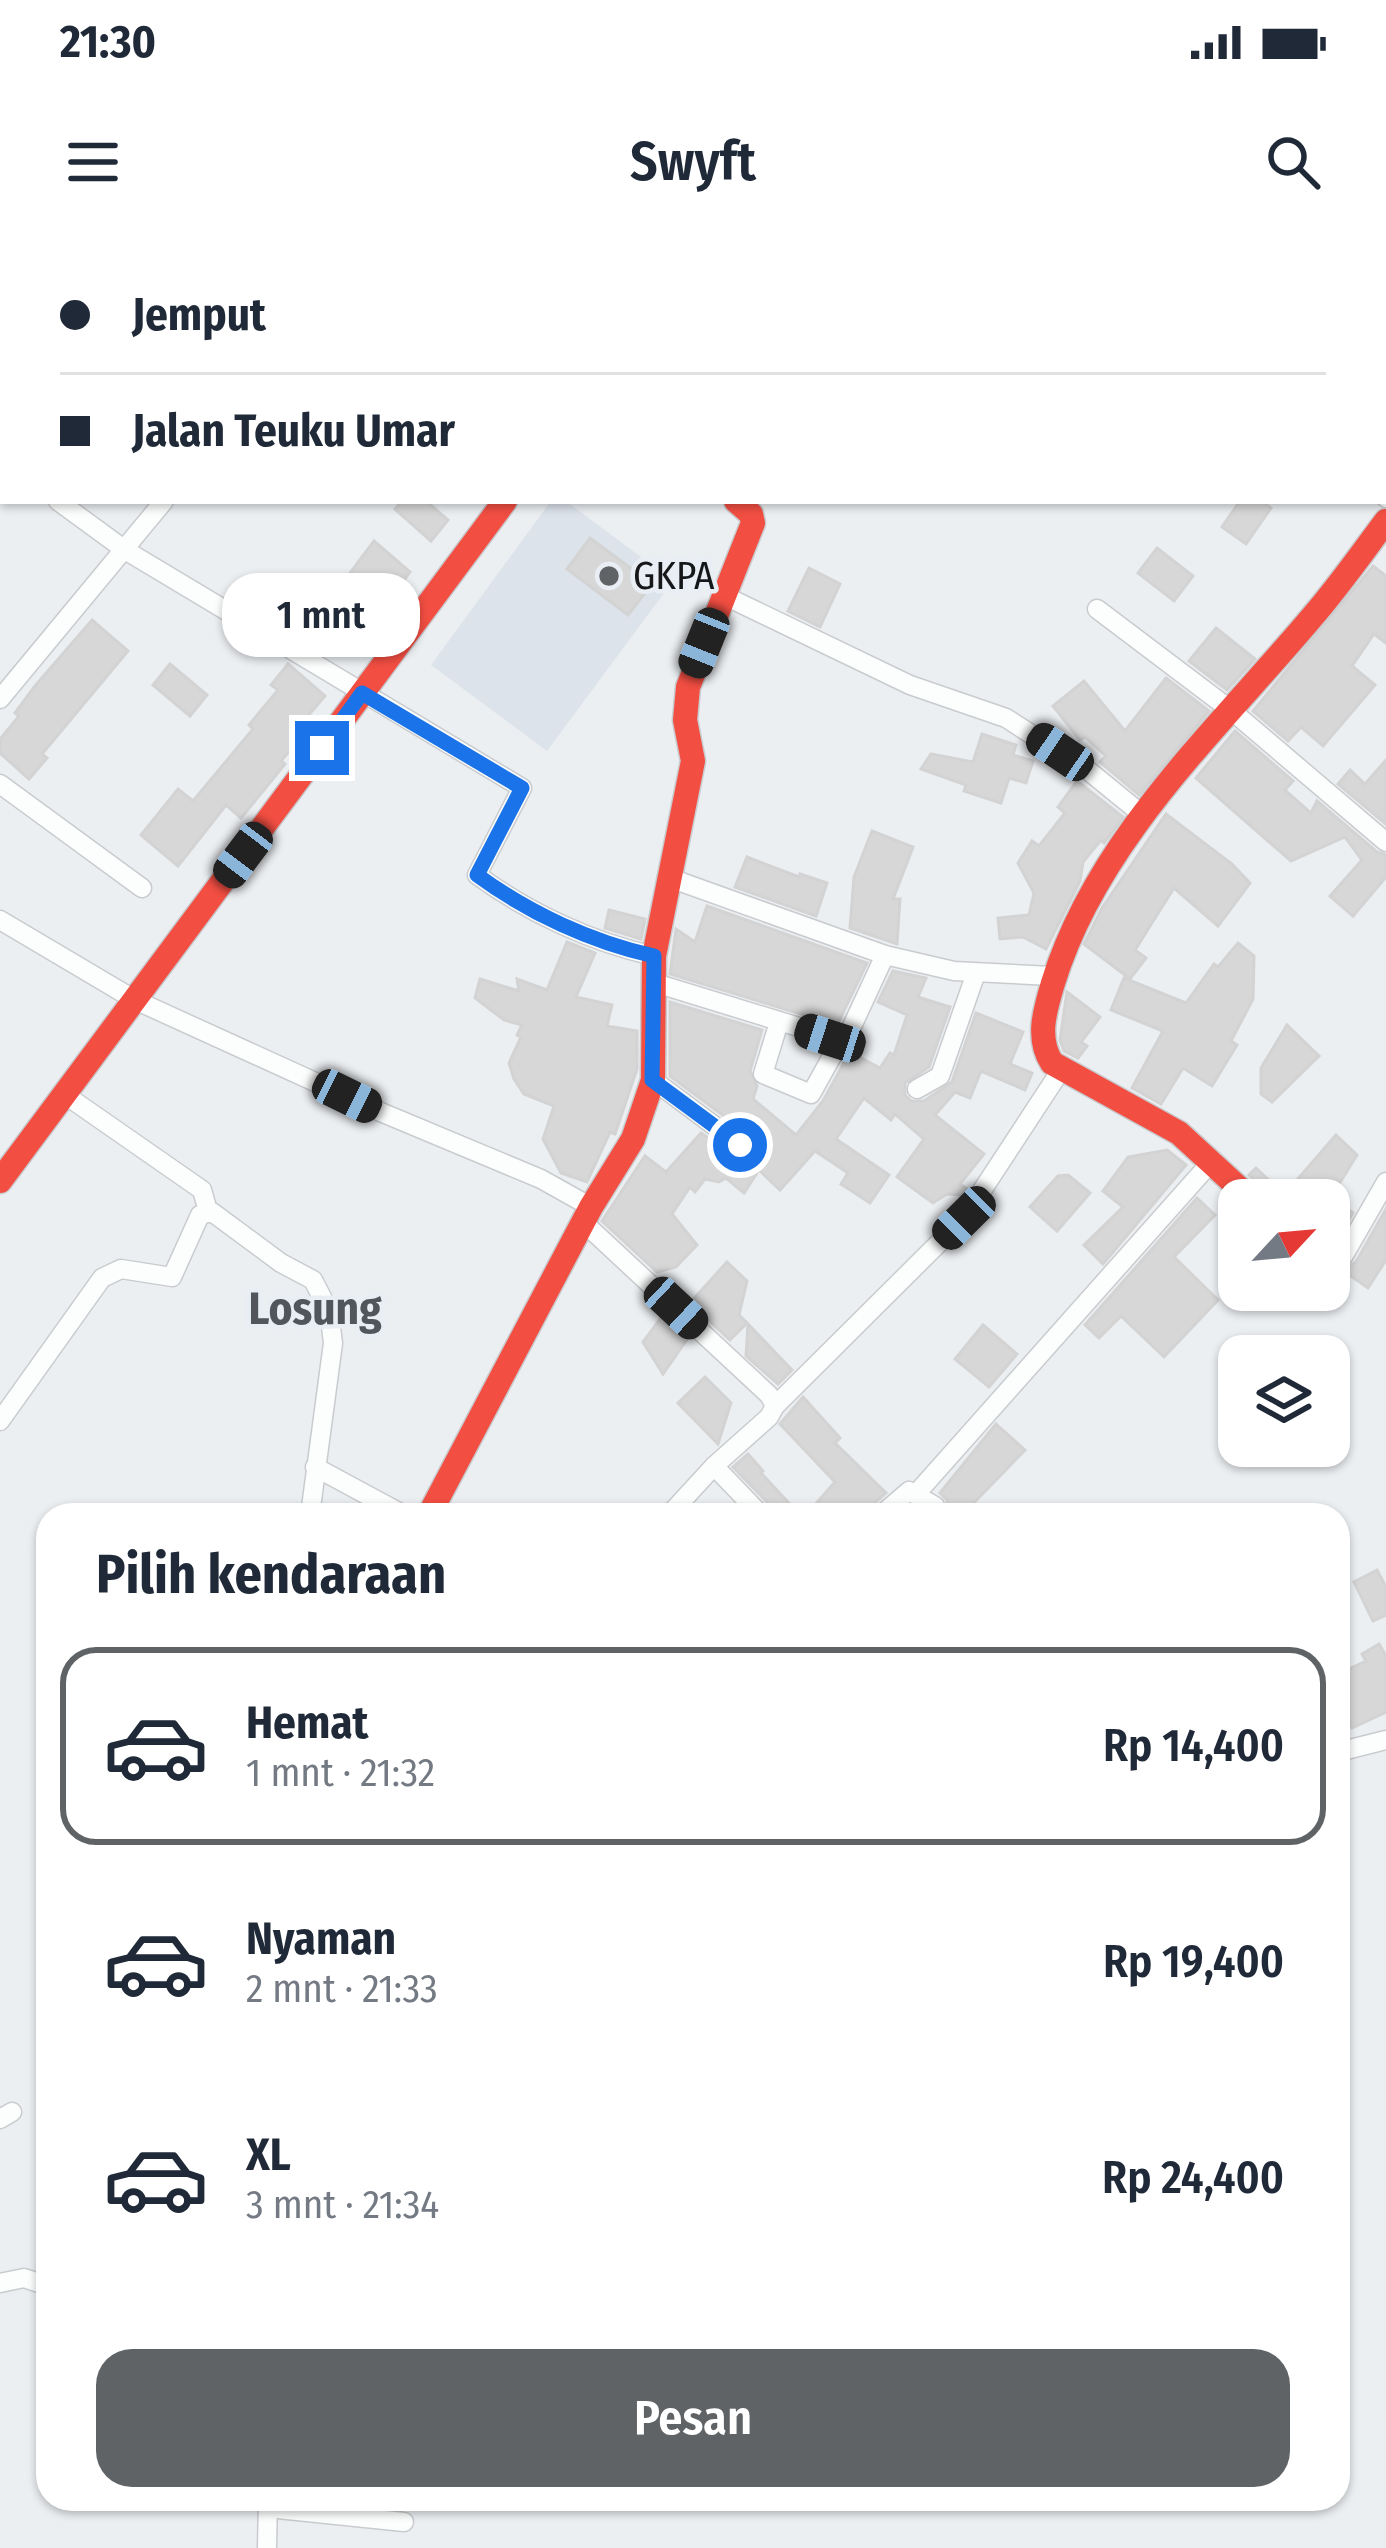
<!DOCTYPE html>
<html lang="id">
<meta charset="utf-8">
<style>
body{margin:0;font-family:"Fira Sans Condensed",sans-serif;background:#f2f2f3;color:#1f2937;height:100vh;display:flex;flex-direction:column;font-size:45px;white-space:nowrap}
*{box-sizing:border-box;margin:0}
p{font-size:39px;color:#747a83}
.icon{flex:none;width:66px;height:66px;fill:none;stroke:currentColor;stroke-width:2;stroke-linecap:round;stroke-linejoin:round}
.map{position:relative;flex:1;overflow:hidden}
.side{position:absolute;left:36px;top:1263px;width:1314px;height:1008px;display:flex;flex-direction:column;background:#fff;border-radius:36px;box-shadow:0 3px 9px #0004}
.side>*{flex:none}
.banner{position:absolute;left:0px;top:0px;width:1386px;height:264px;box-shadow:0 3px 9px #0004;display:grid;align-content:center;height:264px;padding:0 60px;background:#fff}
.needle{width:78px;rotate:64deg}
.buttons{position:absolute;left:1218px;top:939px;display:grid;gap:24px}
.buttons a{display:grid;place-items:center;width:132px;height:132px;border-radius:24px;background:#fff;box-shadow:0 3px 9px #0004;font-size:60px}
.end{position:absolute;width:54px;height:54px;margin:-27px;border:15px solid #1a73e8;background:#fff;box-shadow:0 0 0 6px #fff}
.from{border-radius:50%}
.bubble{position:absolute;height:84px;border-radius:36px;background:#fff;box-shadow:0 3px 9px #0004;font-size:39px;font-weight:600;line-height:84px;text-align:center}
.car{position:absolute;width:36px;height:72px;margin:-36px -18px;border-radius:15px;box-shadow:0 0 9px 3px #0007;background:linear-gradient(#222 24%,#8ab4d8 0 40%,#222 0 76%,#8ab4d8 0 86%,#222 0)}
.banner b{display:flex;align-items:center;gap:42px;height:114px;font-size:45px}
.banner b+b{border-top:3px solid #e0e1e3}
.banner i{width:30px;height:30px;background:#1f2937}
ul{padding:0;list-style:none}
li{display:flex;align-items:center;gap:36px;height:198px;margin:0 24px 18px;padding:0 36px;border:6px solid transparent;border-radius:36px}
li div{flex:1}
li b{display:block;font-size:45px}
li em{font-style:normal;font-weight:600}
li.selected{border-color:#606365}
li>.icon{width:108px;height:108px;stroke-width:1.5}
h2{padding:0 60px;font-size:54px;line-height:144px}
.action{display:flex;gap:24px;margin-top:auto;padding:24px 60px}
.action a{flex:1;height:138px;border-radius:36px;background:#606365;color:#fff;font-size:48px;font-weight:600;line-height:138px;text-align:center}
.status{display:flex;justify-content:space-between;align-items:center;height:84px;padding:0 60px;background:#fff;direction:ltr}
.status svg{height:33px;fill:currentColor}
header{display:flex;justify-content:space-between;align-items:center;height:156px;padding:0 60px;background:#fff;font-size:54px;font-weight:600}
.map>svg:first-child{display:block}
</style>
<div class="status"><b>21:30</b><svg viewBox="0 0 49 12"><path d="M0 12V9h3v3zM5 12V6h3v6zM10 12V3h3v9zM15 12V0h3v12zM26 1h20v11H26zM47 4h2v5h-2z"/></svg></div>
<header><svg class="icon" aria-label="menu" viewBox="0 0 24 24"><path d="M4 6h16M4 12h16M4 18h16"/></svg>Swyft<svg class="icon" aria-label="search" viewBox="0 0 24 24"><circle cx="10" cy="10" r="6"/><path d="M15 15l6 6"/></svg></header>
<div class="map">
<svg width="1386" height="2308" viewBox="0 0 1386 2308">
<rect width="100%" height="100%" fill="#eceff2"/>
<polygon fill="#dce3eb" points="551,261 566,261 673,341 547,511 431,425"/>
<g fill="#d7d7d7" stroke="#d3d3d4" stroke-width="3">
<polygon points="402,261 426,261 448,280 431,301 395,269"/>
<polygon points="1240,261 1261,261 1271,268 1246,304 1222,287"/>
<polygon points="590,298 652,344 628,375 567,329"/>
<polygon points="374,301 410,332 352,411 315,380"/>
<polygon points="1157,308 1193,336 1174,361 1138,333"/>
<polygon points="1373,326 1386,336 1386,403 1374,394 1352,426 1375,445 1323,506 1301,487 1288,501 1253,471"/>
<polygon points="809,328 840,344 820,387 788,371"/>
<polygon points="92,380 128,411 42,514 47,518 29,539 0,513 0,499 19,476 15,473 35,446"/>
<polygon points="1216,388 1255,419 1227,450 1189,421"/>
<polygon points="170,424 207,455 190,476 153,445"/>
<polygon points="288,424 325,456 296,490 302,496 281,521 285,524 241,578 226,565 178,626 141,595 178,549 193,561 253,489 249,485 278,450 271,445"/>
<polygon points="1166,438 1209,471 1139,555 1100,522 1106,516 1085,497 1080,500 1053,466 1084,441 1125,491"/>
<polygon points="1235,491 1293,541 1285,550 1311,573 1317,561 1377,612 1386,615 1386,637 1353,676 1330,656 1362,620 1345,597 1291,621 1196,538"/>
<polygon points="982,494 1016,505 1013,515 1033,521 1026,543 1009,538 1001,563 964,551 966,545 921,529 931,514 973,522"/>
<polygon points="1386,520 1386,584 1338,544 1350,530 1365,544"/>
<polygon points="1077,541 1123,577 1104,603 1101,600 1083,622 1080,641 1046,709 1023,697 1000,699 998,678 1029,675 1034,653 1018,623 1032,601 1039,606 1065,573 1058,567"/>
<polygon points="1166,574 1232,624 1250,643 1218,686 1174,648 1135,710 1146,718 1130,739 1084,704 1102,668"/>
<polygon points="872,591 913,607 893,659 900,659 897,704 850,688 854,637"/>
<polygon points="747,617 799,637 800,634 827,643 816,676 735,647"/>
<polygon points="707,666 867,723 837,785 670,734 676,689 695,702"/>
<polygon points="609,670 645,679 641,699 605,688"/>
<polygon points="567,702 595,713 576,757 612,765 607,786 637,791 637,829 615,894 610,892 587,942 561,933 543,899 554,866 524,854 514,839 509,823 521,797 517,795 522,785 504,780 475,758 480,739 519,751 517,739 547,750"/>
<polygon points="1238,703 1254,716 1253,759 1231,801 1237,805 1212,846 1183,828 1161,864 1132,848 1163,791 1111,770 1124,738 1186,763 1214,724 1218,727"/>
<polygon points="893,731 926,738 918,757 950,767 929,827 905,843 905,855 911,861 924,861 952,842 976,773 1023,792 1010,824 1032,833 1025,850 981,831 970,858 955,852 935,875 984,914 960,944 967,949 963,955 947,954 933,963 897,937 924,899 895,874 891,880 864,858 836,899 889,935 870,963 841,944 848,933 815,911 780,950 759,930 744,953 726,938 719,942 705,939 695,952 690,947 672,974 697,1005 676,1027 657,1032 602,981 645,916 666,932 701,893 737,918 746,917 753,908 748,894 670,836 670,762 762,790 750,831 757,846 753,859 796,895 823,861 850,812 880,828 890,813 894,815 907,775 878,762"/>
<polygon points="1067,752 1100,777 1081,802 1087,806 1078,818 1064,811 1060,800"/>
<polygon points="1287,785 1319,816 1272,862 1261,854 1261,828"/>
<polygon points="1336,895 1357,915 1331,957 1353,973 1335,1004 1329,1006 1329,959 1268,960 1264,949 1249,935 1256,928 1284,955"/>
<polygon points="1167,910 1186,925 1103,1024 1084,1005 1123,967 1103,951 1128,917"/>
<polygon points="1068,935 1090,953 1057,991 1030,967 1058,936"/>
<polygon points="1197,958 1215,975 1174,1017 1218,1060 1164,1117 1121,1076 1099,1098 1085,1085"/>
<polygon points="1386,969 1386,1020 1368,1048 1342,1030 1356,1022"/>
<polygon points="727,1022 747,1041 739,1075 747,1083 730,1100 690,1063"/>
<polygon points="663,1075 688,1098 663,1134 643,1102"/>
<polygon points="748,1084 792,1130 778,1144 746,1116"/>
<polygon points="983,1085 1017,1114 989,1147 955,1119"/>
<polygon points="705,1137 731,1163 718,1204 678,1163"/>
<polygon points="803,1157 840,1198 835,1203 886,1253 871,1266 868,1275 806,1275 835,1242 780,1184"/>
<polygon points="996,1184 1025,1210 962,1275 949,1275 947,1260 940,1253"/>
<polygon points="748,1214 763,1231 761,1233 800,1275 774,1275 771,1266 733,1227"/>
<polygon points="1377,1330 1386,1347 1386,1375 1373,1381 1354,1342"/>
<polygon points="1379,1404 1386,1416 1386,1472 1352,1488 1338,1458 1338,1434 1366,1421 1362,1414"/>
</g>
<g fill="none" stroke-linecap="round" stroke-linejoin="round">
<g stroke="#c9cbce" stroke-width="21">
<g id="street">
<polyline points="424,0 428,3"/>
<polyline points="851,0 855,3"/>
<polyline points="1160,0 1162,3"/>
<polyline points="3,3 6,0"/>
<polyline points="173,3 176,0"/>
<polyline points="373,3 376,0"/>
<polyline points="697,3 700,0"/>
<polyline points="1009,3 1012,0"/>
<polyline points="1234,3 1240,0"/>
<polyline points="1383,57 1386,55"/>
<polyline points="0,191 3,187"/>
<polyline points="0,218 3,221"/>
<polyline points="1383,255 1386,258"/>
<path d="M 58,261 L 125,310 L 522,548 L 477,635 C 529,673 591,702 654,716"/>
<polyline points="725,356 910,445 1006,478 1090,532 1144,576"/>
<polyline points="1097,369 1232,471 1386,602"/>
<polyline points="0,459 164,261"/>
<polyline points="0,544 142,648"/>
<polyline points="667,637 885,715 954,731 1052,736"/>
<polyline points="0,680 135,760 383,873 541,939 591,967"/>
<polyline points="652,742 841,800 848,795 885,715"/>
<polyline points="779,782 763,834 811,854 841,800"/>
<polyline points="653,840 740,905"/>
<polyline points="917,849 940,836 976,733"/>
<polyline points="64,854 202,950 208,971"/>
<polyline points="583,982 769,1155 775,1166 769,1177 714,1226 669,1275"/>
<polyline points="1329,1021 1344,1015 1386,942"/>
<polyline points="775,1166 964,978 1061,830"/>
<polyline points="0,1181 102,1038 121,1029 172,1037 200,975 212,972 281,1023 313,1040 329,1071 333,1103 310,1275"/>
<polyline points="714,1226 761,1275"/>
<polyline points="315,1227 404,1275"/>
<polyline points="916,1254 1213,920"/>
<polyline points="881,1275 909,1251 935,1266"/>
<polyline points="1338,1512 1386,1500"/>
<polyline points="0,1879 12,1872"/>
<polyline points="0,2043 24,2038 48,2046"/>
<polyline points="268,2268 404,2282"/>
<polyline points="267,2308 268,2259"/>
</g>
</g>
<g stroke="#c9cbce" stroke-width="27">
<g id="jam">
<polyline points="0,941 505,261"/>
<path d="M 1252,960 L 1179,893 L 1052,823 C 1036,798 1045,770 1053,743 C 1097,599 1218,489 1313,376 C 1339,346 1362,313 1386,281"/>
<polyline points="429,1275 591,967 633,899 653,840 654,716 693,521 685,480 688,447 753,283 751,274 736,261"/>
</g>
</g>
<use href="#street" stroke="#fcfdfd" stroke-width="18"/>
<use href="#jam" stroke="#f24e42" stroke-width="24"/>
</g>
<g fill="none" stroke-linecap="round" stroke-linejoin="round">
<path stroke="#1a73e8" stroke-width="15" d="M 322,508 L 362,453 L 522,548 L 477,635 C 529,673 591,702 654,716 L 652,840 L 740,905"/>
</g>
<circle fill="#606365" stroke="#e9eef5" stroke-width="4.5" cx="609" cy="336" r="12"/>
<g text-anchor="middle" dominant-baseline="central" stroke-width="9" stroke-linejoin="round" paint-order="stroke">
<g font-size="39" fill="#151719" stroke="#e9eef5" text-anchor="start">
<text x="633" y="336">GKPA</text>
</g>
<g font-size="45" font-weight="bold" fill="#52565c" stroke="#e9eef5">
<text x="315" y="1069">Losung</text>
</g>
</g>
</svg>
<div class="buttons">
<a><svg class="needle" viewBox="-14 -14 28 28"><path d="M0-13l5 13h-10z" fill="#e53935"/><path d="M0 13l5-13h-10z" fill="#747a83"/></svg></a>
<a><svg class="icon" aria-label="layers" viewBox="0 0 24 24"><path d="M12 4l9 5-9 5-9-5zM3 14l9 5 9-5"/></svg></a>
</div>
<i class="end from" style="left:740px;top:905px"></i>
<i class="end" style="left:322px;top:508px"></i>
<div class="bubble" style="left:222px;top:333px;width:198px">1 mnt</div>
<i class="car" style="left:704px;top:403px;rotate:202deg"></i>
<i class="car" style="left:1060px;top:512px;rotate:304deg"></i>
<i class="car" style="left:243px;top:615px;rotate:217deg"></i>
<i class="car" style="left:830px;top:798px;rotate:288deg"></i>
<i class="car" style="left:347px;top:856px;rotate:116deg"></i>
<i class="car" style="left:964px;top:978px;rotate:225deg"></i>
<i class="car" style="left:676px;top:1068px;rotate:133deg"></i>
<div class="banner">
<b><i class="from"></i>Jemput</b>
<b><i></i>Jalan Teuku Umar</b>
</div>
<section class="side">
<h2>Pilih kendaraan</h2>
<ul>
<li class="selected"><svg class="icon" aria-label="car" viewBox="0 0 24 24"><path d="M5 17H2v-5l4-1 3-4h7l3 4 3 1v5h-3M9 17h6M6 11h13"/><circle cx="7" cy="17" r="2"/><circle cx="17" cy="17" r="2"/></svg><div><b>Hemat</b><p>1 mnt · 21:32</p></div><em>Rp 14,400</em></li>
<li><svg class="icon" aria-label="car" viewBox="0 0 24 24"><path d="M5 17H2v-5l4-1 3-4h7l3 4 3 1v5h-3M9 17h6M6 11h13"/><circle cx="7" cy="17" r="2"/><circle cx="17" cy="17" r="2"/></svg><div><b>Nyaman</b><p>2 mnt · 21:33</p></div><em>Rp 19,400</em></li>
<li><svg class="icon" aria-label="car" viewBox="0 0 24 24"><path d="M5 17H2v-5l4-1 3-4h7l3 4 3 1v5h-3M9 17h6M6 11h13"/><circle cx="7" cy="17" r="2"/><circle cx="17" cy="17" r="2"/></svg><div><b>XL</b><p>3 mnt · 21:34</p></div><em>Rp 24,400</em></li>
</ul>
<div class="action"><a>Pesan</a></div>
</section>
</div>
